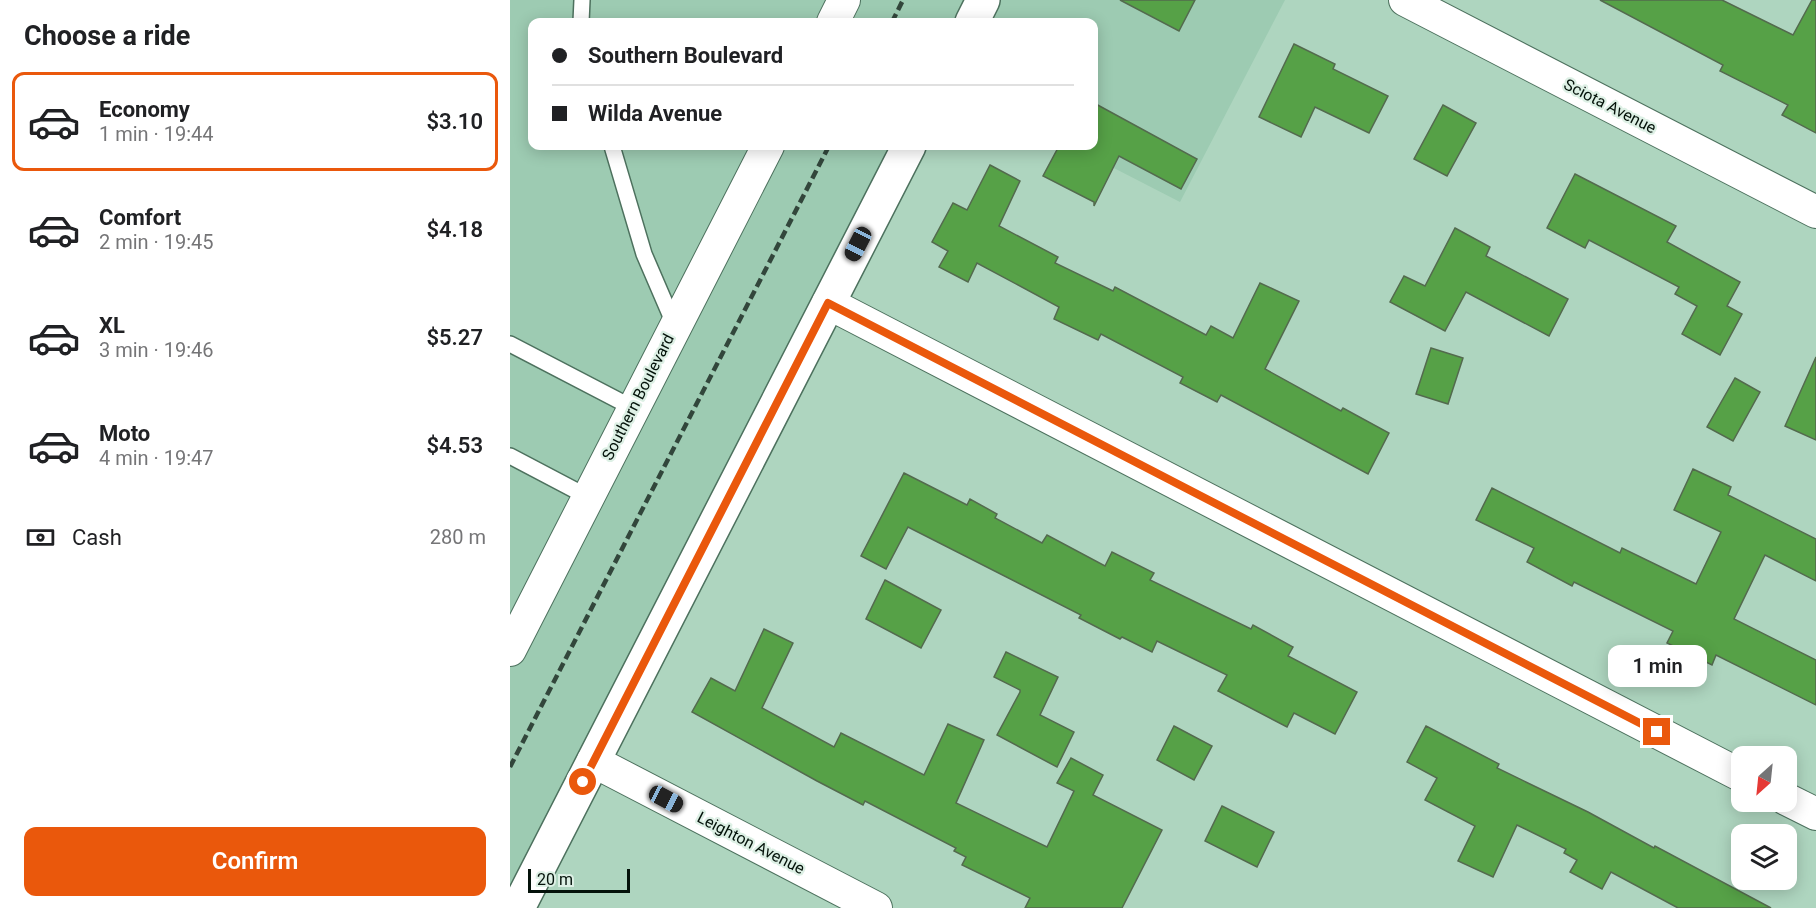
<!DOCTYPE html>
<meta charset="utf-8">
<style>
body{margin:0;font-family:Roboto,sans-serif;background:#f6f6f6;color:#202124;height:100vh;display:flex;flex-direction:column;font-size:22px;white-space:nowrap}
*{box-sizing:border-box;margin:0}
p{font-size:20px;color:#757577}
.icon{flex:none;width:33px;height:33px;fill:none;stroke:currentColor;stroke-width:2;stroke-linecap:round;stroke-linejoin:round}
.map{position:relative;flex:1;overflow:hidden}
.panel{display:flex;flex-direction:column;background:#fff;width:510px}
.panel>*{flex:none}
.guide{position:absolute;left:18px;top:18px;width:570px;height:132px;border-radius:12px;box-shadow:0 3px 15px #0003;display:grid;align-content:center;height:132px;padding:0 24px;background:#fff}
.needle{width:39px;rotate:207deg}
.buttons{position:absolute;left:1221px;top:746px;display:grid;gap:12px}
.buttons a{display:grid;place-items:center;width:66px;height:66px;border-radius:12px;background:#fff;box-shadow:0 3px 15px #0003;font-size:30px}
.scale{position:absolute;left:18px;bottom:15px;width:102px;box-sizing:border-box;padding-left:6px;border:3px solid #04120a;border-top:0;font-size:16px;line-height:21px;white-space:nowrap;color:#04120a;-webkit-text-stroke:4px #ddf0e5;paint-order:stroke}
.end{position:absolute;width:27px;height:27px;margin:-14px;border:8px solid #ea580c;background:#fff;box-shadow:0 0 0 3px #fff}
.from{border-radius:50%}
.bubble{position:absolute;height:42px;border-radius:12px;background:#fff;box-shadow:0 3px 15px #0003;font-size:20px;font-weight:600;line-height:42px;text-align:center}
.car{position:absolute;width:18px;height:36px;margin:-18px -9px;border-radius:8px;box-shadow:0 0 4px 2px #0007;background:linear-gradient(#222 24%,#8ab4d8 0 40%,#222 0 76%,#8ab4d8 0 86%,#222 0)}
.guide b{display:flex;align-items:center;gap:21px;height:57px;font-size:22px}
.guide b+b{border-top:2px solid #e0e0e0}
.guide i{width:15px;height:15px;background:#202124}
ul{padding:0;list-style:none}
li{display:flex;align-items:center;gap:18px;height:99px;margin:0 12px 9px;padding:0 12px;border:3px solid transparent;border-radius:12px}
li div{flex:1}
li b{display:block;font-size:22px}
li em{font-style:normal;font-weight:600}
li.active{border-color:#ea580c}
li>.icon{width:54px;height:54px;stroke-width:1.5}
h2{padding:0 24px;font-size:27px;line-height:72px}
.pay{display:flex;align-items:center;gap:15px;height:66px;padding:0 24px;font-size:22px}
.pay p{margin-inline-start:auto}
.cta{display:flex;gap:12px;margin-top:auto;padding:12px 24px}
.cta a{flex:1;height:69px;border-radius:12px;background:#ea580c;color:#fff;font-size:24px;font-weight:600;line-height:69px;text-align:center}
main{display:flex;flex:1;min-height:0}
.map>svg:first-child{display:block}
</style>
<main>
<section class="panel">
<h2>Choose a ride</h2>
<ul>
<li class="active"><svg class="icon" aria-label="car" viewBox="0 0 24 24"><path d="M5 17H2v-5l4-1 3-4h7l3 4 3 1v5h-3M9 17h6M6 11h13"/><circle cx="7" cy="17" r="2"/><circle cx="17" cy="17" r="2"/></svg><div><b>Economy</b><p>1 min · 19:44</p></div><em>$3.10</em></li>
<li><svg class="icon" aria-label="car" viewBox="0 0 24 24"><path d="M5 17H2v-5l4-1 3-4h7l3 4 3 1v5h-3M9 17h6M6 11h13"/><circle cx="7" cy="17" r="2"/><circle cx="17" cy="17" r="2"/></svg><div><b>Comfort</b><p>2 min · 19:45</p></div><em>$4.18</em></li>
<li><svg class="icon" aria-label="car" viewBox="0 0 24 24"><path d="M5 17H2v-5l4-1 3-4h7l3 4 3 1v5h-3M9 17h6M6 11h13"/><circle cx="7" cy="17" r="2"/><circle cx="17" cy="17" r="2"/></svg><div><b>XL</b><p>3 min · 19:46</p></div><em>$5.27</em></li>
<li><svg class="icon" aria-label="car" viewBox="0 0 24 24"><path d="M5 17H2v-5l4-1 3-4h7l3 4 3 1v5h-3M9 17h6M6 11h13"/><circle cx="7" cy="17" r="2"/><circle cx="17" cy="17" r="2"/></svg><div><b>Moto</b><p>4 min · 19:47</p></div><em>$4.53</em></li>
</ul>
<div class="pay"><svg class="icon" aria-label="cash" viewBox="0 0 24 24"><path d="M3 7h18v10H3z"/><circle cx="12" cy="12" r="2"/></svg>Cash<p>280 m</p></div>
<div class="cta"><a>Confirm</a></div>
</section>
<div class="map">
<svg width="1306" height="908" viewBox="0 0 1306 908">
<rect width="100%" height="100%" fill="#aed5bf"/>
<polygon fill="#9dcbb2" points="0,0 775,0 670,202 561,146 584,146 584,22 22,22 22,146 399,146 0,908"/>
<g fill="#56a147" stroke="#536a4e" stroke-width="1.5">
<polygon points="610,0 685,0 669,31"/>
<polygon points="1090,0 1212,0 1283,35 1302,0 1306,0 1306,133 1272,115 1278,105 1210,71 1213,65"/>
<polygon points="784,44 825,64 823,69 878,96 859,133 805,107 791,137 749,117"/>
<polygon points="584,103 687,159 671,189 609,156 584,206 584,202 533,176 549,146 584,146"/>
<polygon points="933,105 966,123 937,176 904,159"/>
<polygon points="480,165 510,181 489,226 548,257 545,263 603,291 605,287 696,335 701,326 723,338 750,283 789,301 755,369 831,411 833,408 879,433 858,474 711,395 707,402 670,383 673,377 591,334 588,340 544,319 549,307 467,263 458,282 429,267 438,251 422,242 443,203 457,210"/>
<polygon points="1065,174 1166,226 1157,242 1230,282 1217,306 1232,314 1210,355 1172,334 1187,306 1165,294 1169,287 1079,240 1075,248 1037,228"/>
<polygon points="945,228 980,247 976,256 1058,299 1039,336 956,292 935,331 880,302 894,276 915,286"/>
<polygon points="921,348 953,358 938,404 906,394"/>
<polygon points="1306,357 1306,440 1275,426"/>
<polygon points="1225,378 1250,392 1223,441 1197,427"/>
<polygon points="1183,469 1221,487 1218,495 1306,539 1306,581 1255,555 1224,619 1306,660 1306,705 1206,655 1202,665 1157,643 1163,631 1064,582 1062,586 1017,562 1024,548 966,520 982,488 1110,553 1112,548 1186,584 1211,532 1164,510"/>
<polygon points="394,473 457,505 460,499 487,514 485,518 532,543 537,535 595,566 602,552 644,573 640,580 741,629 743,625 783,647 778,656 847,692 825,734 784,713 777,727 708,691 717,675 647,641 642,652 612,637 610,639 569,618 571,615 398,527 376,569 351,556"/>
<polygon points="375,580 431,610 411,648 356,619"/>
<polygon points="254,629 283,643 252,708 324,747 331,733 414,775 438,724 474,740 446,803 537,847 564,791 547,783 561,758 593,775 583,795 652,830 612,908 515,908 520,898 452,865 456,857 444,851 446,848 355,801 353,805 307,781 182,712 201,678 225,691"/>
<polygon points="496,652 548,677 530,715 564,732 547,767 487,735 510,692 510,690 484,677"/>
<polygon points="664,726 702,746 684,780 647,760"/>
<polygon points="916,726 989,764 987,768 1078,812 1144,848 1145,846 1261,908 1168,908 1101,872 1092,889 1060,872 1067,860 1054,853 1056,849 1007,825 983,877 948,861 965,826 915,800 927,778 897,762"/>
<polygon points="712,806 764,832 747,867 695,841"/>
</g>
<g fill="none" stroke-linecap="round" stroke-linejoin="round">
<g stroke="#4d715e" stroke-width="18">
<g id="service">
<polyline points="71,22 72,0"/>
<polyline points="102,146 134,254 165,326"/>
<polyline points="0,344 123,408"/>
<polyline points="0,456 78,497"/>
</g>
</g>
<g stroke="#4d715e" stroke-width="34">
<g id="minor">
<polyline points="895,0 1306,212"/>
<polyline points="323,22 334,0"/>
<polyline points="318,303 1232,776"/>
<polyline points="0,650 258,146"/>
<polyline points="83,761 366,908"/>
<polyline points="1276,799 1306,814"/>
</g>
</g>
<g stroke="#4d715e" stroke-width="36">
<g id="tertiary">
<polyline points="462,22 473,0"/>
<polyline points="8,908 399,146"/>
</g>
</g>
<use href="#service" stroke="#fff" stroke-width="15"/>
<use href="#minor" stroke="#fff" stroke-width="32"/>
<use href="#tertiary" stroke="#fff" stroke-width="33"/>
<g stroke="#32463b" stroke-width="4.5" stroke-dasharray="9 4.5" stroke-linecap="butt">
<polyline points="382,22 393,0"/>
<polyline points="0,767 319,146"/>
</g>
</g>
<g fill="none" stroke-linecap="round" stroke-linejoin="round">
<polyline stroke="#ea580c" stroke-width="8" points="73,782 318,303 1147,732"/>
</g>
<g text-anchor="middle" dominant-baseline="central" stroke-width="4.5" stroke-linejoin="round" paint-order="stroke">
<g font-size="16" fill="#04120a" stroke="#ddf0e5">
<text transform="translate(1100 106) rotate(27)">Sciota Avenue</text>
<text transform="translate(128 397) rotate(-63)">Southern Boulevard</text>
<text transform="translate(241 843) rotate(27)">Leighton Avenue</text>
</g>
</g>
</svg>
<div class="buttons">
<a><svg class="needle" viewBox="-14 -14 28 28"><path d="M0-13l5 13h-10z" fill="#e53935"/><path d="M0 13l5-13h-10z" fill="#757577"/></svg></a>
<a><svg class="icon" aria-label="layers" viewBox="0 0 24 24"><path d="M12 4l9 5-9 5-9-5zM3 14l9 5 9-5"/></svg></a>
</div>
<div class="scale">20 m</div>
<i class="end from" style="left:73px;top:782px"></i>
<i class="end" style="left:1147px;top:732px"></i>
<div class="bubble" style="left:1098px;top:645px;width:99px">1 min</div>
<i class="car" style="left:348px;top:244px;rotate:207deg"></i>
<i class="car" style="left:156px;top:799px;rotate:118deg"></i>
<div class="guide">
<b><i class="from"></i>Southern Boulevard</b>
<b><i></i>Wilda Avenue</b>
</div>
</div>
</main>
